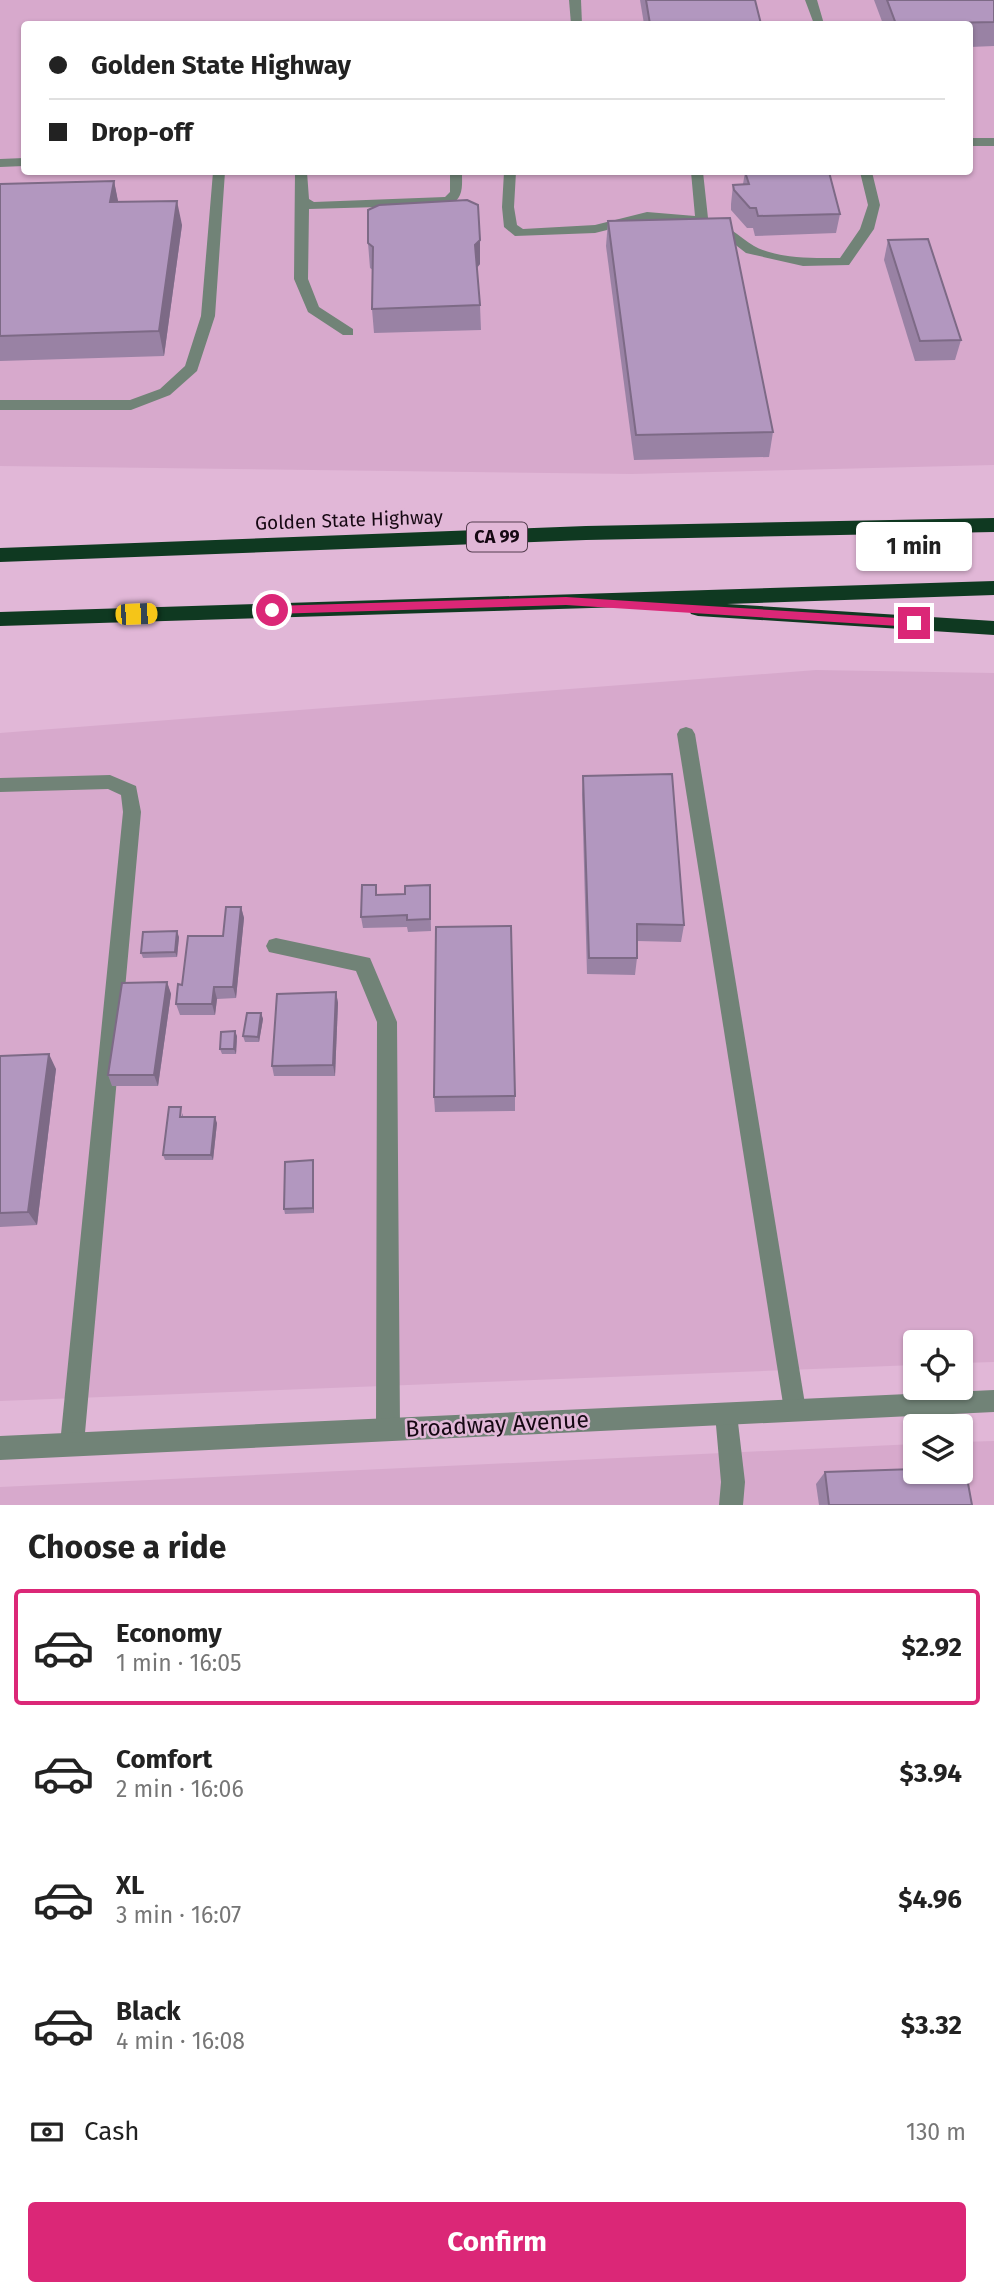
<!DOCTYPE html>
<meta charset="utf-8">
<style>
body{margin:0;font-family:"Fira Sans",sans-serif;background:#f2f2f2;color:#222;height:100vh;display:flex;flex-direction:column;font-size:26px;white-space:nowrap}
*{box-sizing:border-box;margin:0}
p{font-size:23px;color:#767676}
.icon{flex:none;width:38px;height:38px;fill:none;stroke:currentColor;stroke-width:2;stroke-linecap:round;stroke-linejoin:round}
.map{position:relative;height:1505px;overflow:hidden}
.sheet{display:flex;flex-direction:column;background:#fff;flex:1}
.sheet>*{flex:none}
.hud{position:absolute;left:21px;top:21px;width:952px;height:154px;border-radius:7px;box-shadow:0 2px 5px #0004;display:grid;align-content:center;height:154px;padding:0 28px;background:#fff}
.fabs{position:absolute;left:903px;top:1330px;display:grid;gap:14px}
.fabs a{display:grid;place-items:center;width:70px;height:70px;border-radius:7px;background:#fff;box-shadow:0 2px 5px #0004;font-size:35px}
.end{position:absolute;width:32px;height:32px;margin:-16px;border:9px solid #db2777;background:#fff;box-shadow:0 0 0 4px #fff}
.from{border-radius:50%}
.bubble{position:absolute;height:49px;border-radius:7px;background:#fff;box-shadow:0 2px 5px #0004;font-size:23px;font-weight:700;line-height:49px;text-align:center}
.car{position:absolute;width:21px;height:42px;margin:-21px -10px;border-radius:9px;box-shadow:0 0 5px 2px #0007;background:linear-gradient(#f5c518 24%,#345 0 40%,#f5c518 0 76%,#345 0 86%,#f5c518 0)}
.hud b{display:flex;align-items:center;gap:24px;height:66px;font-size:26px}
.hud b+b{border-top:2px solid #e0e0e0}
.hud i{width:18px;height:18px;background:#222}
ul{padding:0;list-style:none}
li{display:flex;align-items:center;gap:21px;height:116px;margin:0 14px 10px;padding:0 14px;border:4px solid transparent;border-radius:7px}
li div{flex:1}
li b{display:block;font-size:26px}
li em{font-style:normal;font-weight:700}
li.selected{border-color:#db2777}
li>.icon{width:63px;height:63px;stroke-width:1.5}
h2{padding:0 28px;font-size:32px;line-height:84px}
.pay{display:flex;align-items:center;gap:18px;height:77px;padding:0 28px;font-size:26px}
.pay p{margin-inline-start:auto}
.button{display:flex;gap:14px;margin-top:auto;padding:14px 28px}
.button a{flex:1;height:80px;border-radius:7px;background:#db2777;color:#fff;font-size:28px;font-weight:700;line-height:80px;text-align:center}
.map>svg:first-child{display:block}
</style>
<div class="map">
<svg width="994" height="1505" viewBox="0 0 994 1505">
<rect width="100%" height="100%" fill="#e1b7d7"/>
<g fill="#d7a9cc" fill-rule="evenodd">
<path d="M 0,0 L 994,0 L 994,465 L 632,474 L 0,466 ZM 24,24 L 970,24 L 970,172 L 24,172 Z"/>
<polygon points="816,670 994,673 994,1362 961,1363 961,1342 915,1342 915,1365 0,1401 0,733"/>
<polygon points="994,1441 994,1505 0,1505 0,1487 915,1444 915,1472 961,1472 961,1442"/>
</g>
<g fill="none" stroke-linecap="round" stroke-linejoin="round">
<g fill="#718377" fill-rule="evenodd">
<polygon points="569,0 581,0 582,24 571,24"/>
<polygon points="805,0 817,0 824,24 814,24"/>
<polygon points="213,172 225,172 215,316 197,371 170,395 131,410 0,410 0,400 130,400 160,389 185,366 201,316"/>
<path d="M 295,172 L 307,172 L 309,199 L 314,202 L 445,197 L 450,192 L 450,172 L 462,172 C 462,186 464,199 449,205 L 309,209 L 308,279 L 319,307 L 353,329 L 353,335 L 343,335 L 308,312 L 294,279 Z"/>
<path d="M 504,172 L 516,172 L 514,207 L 517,225 L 523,229 L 595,225 L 647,212 L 695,216 L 691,172 L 703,172 L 708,218 C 727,224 738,236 754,246 C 777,259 815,258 840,258 L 860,229 L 868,205 L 860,172 L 872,172 L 880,205 L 874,229 L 849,265 L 803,266 L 746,253 L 715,229 L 700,224 L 647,220 L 595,233 L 515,236 L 504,227 L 502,207 Z"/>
<polygon points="686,727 692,729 695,734 806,1410 803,1418 795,1421 787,1418 784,1410 677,734 680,729"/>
<polygon points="110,775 136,786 141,812 84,1444 80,1452 72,1456 64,1452 60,1444 123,812 121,795 108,789 0,792 0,778"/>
<polygon points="276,938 370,958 397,1022 400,1429 396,1437 388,1441 380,1437 376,1429 377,1022 356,971 269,952 266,946 269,940"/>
<polygon points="726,1403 734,1406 737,1414 745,1482 743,1505 719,1505 721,1482 715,1414 718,1406"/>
</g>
<g fill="#718377" fill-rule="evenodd">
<rect x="970" y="138" width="24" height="8"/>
<polygon points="24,158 24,166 0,167 0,159"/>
<polygon points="994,1390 994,1412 0,1460 0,1436"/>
</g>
<g fill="#0f3921" fill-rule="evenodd">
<polygon points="994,518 994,532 586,540 0,562 0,548 586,526"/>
<polygon points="994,581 994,595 727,604 994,621 994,635 698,616 691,614 688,609 691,605 0,626 0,612"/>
</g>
</g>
<g fill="#9982a4">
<polygon points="640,0 755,0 761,24 644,24"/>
<polygon points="874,0 994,0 994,46 970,47 970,24 883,24"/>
<polygon points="745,172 840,214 836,233 755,236 753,228 747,228 731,210 731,204 733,185 743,184"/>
<polygon points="114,181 118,202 182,225 164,356 0,361 0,184"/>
<polygon points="608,221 773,432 769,457 634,460 606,246"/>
<polygon points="888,240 961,340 955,360 915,361 884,260"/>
<polygon points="368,243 480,264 477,268 480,305 481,330 374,333 372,309 373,270 370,268"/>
<polygon points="583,776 684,925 681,942 637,941 637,958 635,975 587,974 582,794"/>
<polygon points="376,885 377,895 405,894 430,885 431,931 408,932 407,927 363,928 361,917"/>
<polygon points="241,907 244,918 236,998 217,999 215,1015 180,1015 176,1004 182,985 223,936"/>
<polygon points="179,937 177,957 143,958 141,953"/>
<polygon points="167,982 171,994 158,1086 112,1086 108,1075"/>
<polygon points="336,992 338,1003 335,1076 274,1076 272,1066"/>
<polygon points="261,1013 263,1019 259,1042 245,1042 243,1036"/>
<polygon points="237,1036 236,1054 222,1054 220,1049"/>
<polygon points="0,1056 56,1069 37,1225 0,1227"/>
<polygon points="515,1096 515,1111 435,1112 434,1097"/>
<polygon points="183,1113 183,1117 217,1123 213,1160 165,1160 163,1155"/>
<polygon points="314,1166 314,1213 285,1214 284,1209"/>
<polygon points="825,1472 972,1505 819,1505 816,1484"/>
</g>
<g fill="#7d6a86">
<polygon points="114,181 119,206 110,202"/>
<polygon points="177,201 182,225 164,356 159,331"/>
<polygon points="480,240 480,264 475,270 475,245"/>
<polygon points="241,907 244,918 236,998 233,987"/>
<polygon points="177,931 179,937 177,957 175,952"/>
<polygon points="167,982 171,994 158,1086 154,1075"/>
<polygon points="214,987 217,999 215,1015 212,1004"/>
<polygon points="336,992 338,1003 335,1076 333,1065"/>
<polygon points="261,1013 263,1019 259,1042 258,1037"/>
<polygon points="235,1031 237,1036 236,1054 234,1049"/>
<polygon points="49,1054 56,1069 37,1225 28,1212"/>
<polygon points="215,1117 217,1123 213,1160 211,1155"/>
<polygon points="313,1160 314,1166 314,1213 313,1208"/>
</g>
<g fill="#b297bf" stroke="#7d6a86" stroke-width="2">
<polygon points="646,0 755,0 761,24 650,24"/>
<polygon points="887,0 994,0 994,22 896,24"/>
<polygon points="745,172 829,172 840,214 758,216 756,208 750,208 734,190 733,185 749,184"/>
<polygon points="114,181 110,202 177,201 159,331 0,336 0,184"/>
<polygon points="467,200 478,205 480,240 475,245 480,305 372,309 373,247 368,243 368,210 379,205"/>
<polygon points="730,218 773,432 636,435 608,221"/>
<polygon points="928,239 961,340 920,341 888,240"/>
<polygon points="672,774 684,925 637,924 637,958 589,958 583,776"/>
<polygon points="362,885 376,885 376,895 405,894 405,886 430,885 430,919 407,920 407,915 361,917"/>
<polygon points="226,907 241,907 233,987 214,987 212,1004 176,1004 178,984 182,985 188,936 223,936"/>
<polygon points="511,926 515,1096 434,1097 436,927"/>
<polygon points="177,931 175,952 141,953 143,932"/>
<polygon points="167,982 154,1075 108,1075 122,983"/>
<polygon points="336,992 333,1065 272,1066 277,994"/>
<polygon points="247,1013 261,1013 258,1037 243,1036"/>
<polygon points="235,1031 234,1049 220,1049 221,1032"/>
<polygon points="49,1054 28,1212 0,1213 0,1056"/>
<polygon points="169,1107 181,1107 180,1117 215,1117 211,1155 163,1155"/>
<polygon points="313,1160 313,1208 284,1209 285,1162"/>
<polygon points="961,1467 965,1467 972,1505 829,1505 825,1472 915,1469 915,1472 961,1472"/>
</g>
<polygon fill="#db2777" points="566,597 914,619 919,623 914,627 566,605 272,614 267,610 272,606"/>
<g text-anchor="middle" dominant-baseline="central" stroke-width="5" stroke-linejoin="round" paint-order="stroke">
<rect fill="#e1b7d7" stroke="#533c4e" stroke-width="2" x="467" y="522.5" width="60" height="29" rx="5"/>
<g font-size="18" font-weight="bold" fill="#160813">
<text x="497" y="537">CA 99</text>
</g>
<g font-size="19" fill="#160813" stroke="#e1b7d7">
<text transform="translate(349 520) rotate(-2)">Golden State Highway</text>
</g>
<g font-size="23" fill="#160813" stroke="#e1b7d7">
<text transform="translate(497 1424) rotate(-3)">Broadway Avenue</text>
</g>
</g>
</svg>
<div class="fabs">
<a><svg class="icon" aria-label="locate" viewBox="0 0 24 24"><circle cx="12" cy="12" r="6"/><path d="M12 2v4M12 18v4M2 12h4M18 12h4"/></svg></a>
<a><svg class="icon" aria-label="layers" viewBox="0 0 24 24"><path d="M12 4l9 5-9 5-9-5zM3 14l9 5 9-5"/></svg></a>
</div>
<i class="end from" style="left:272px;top:610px"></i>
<i class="end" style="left:914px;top:623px"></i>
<div class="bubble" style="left:856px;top:522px;width:116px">1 min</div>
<i class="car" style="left:136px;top:614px;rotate:88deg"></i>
<div class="hud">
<b><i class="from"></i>Golden State Highway</b>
<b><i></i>Drop-off</b>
</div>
</div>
<section class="sheet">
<h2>Choose a ride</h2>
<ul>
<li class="selected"><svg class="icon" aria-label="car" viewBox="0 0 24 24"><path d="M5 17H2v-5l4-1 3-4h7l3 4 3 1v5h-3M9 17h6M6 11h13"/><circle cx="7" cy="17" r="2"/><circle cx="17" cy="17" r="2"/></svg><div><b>Economy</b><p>1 min · 16:05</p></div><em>$2.92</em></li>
<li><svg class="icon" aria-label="car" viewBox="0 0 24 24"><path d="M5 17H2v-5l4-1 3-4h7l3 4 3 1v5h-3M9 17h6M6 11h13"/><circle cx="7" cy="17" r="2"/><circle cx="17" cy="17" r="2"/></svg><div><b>Comfort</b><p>2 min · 16:06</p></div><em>$3.94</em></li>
<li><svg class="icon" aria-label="car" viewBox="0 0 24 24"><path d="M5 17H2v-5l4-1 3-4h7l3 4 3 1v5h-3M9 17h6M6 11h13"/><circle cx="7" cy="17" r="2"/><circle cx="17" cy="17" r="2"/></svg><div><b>XL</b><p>3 min · 16:07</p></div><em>$4.96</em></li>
<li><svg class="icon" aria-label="car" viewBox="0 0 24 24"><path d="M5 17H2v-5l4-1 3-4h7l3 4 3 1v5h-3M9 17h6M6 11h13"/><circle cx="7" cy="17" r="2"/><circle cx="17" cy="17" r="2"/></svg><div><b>Black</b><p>4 min · 16:08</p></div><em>$3.32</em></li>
</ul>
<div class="pay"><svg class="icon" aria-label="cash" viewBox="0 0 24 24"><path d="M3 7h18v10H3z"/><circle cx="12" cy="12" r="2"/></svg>Cash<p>130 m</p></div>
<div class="button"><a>Confirm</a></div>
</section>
